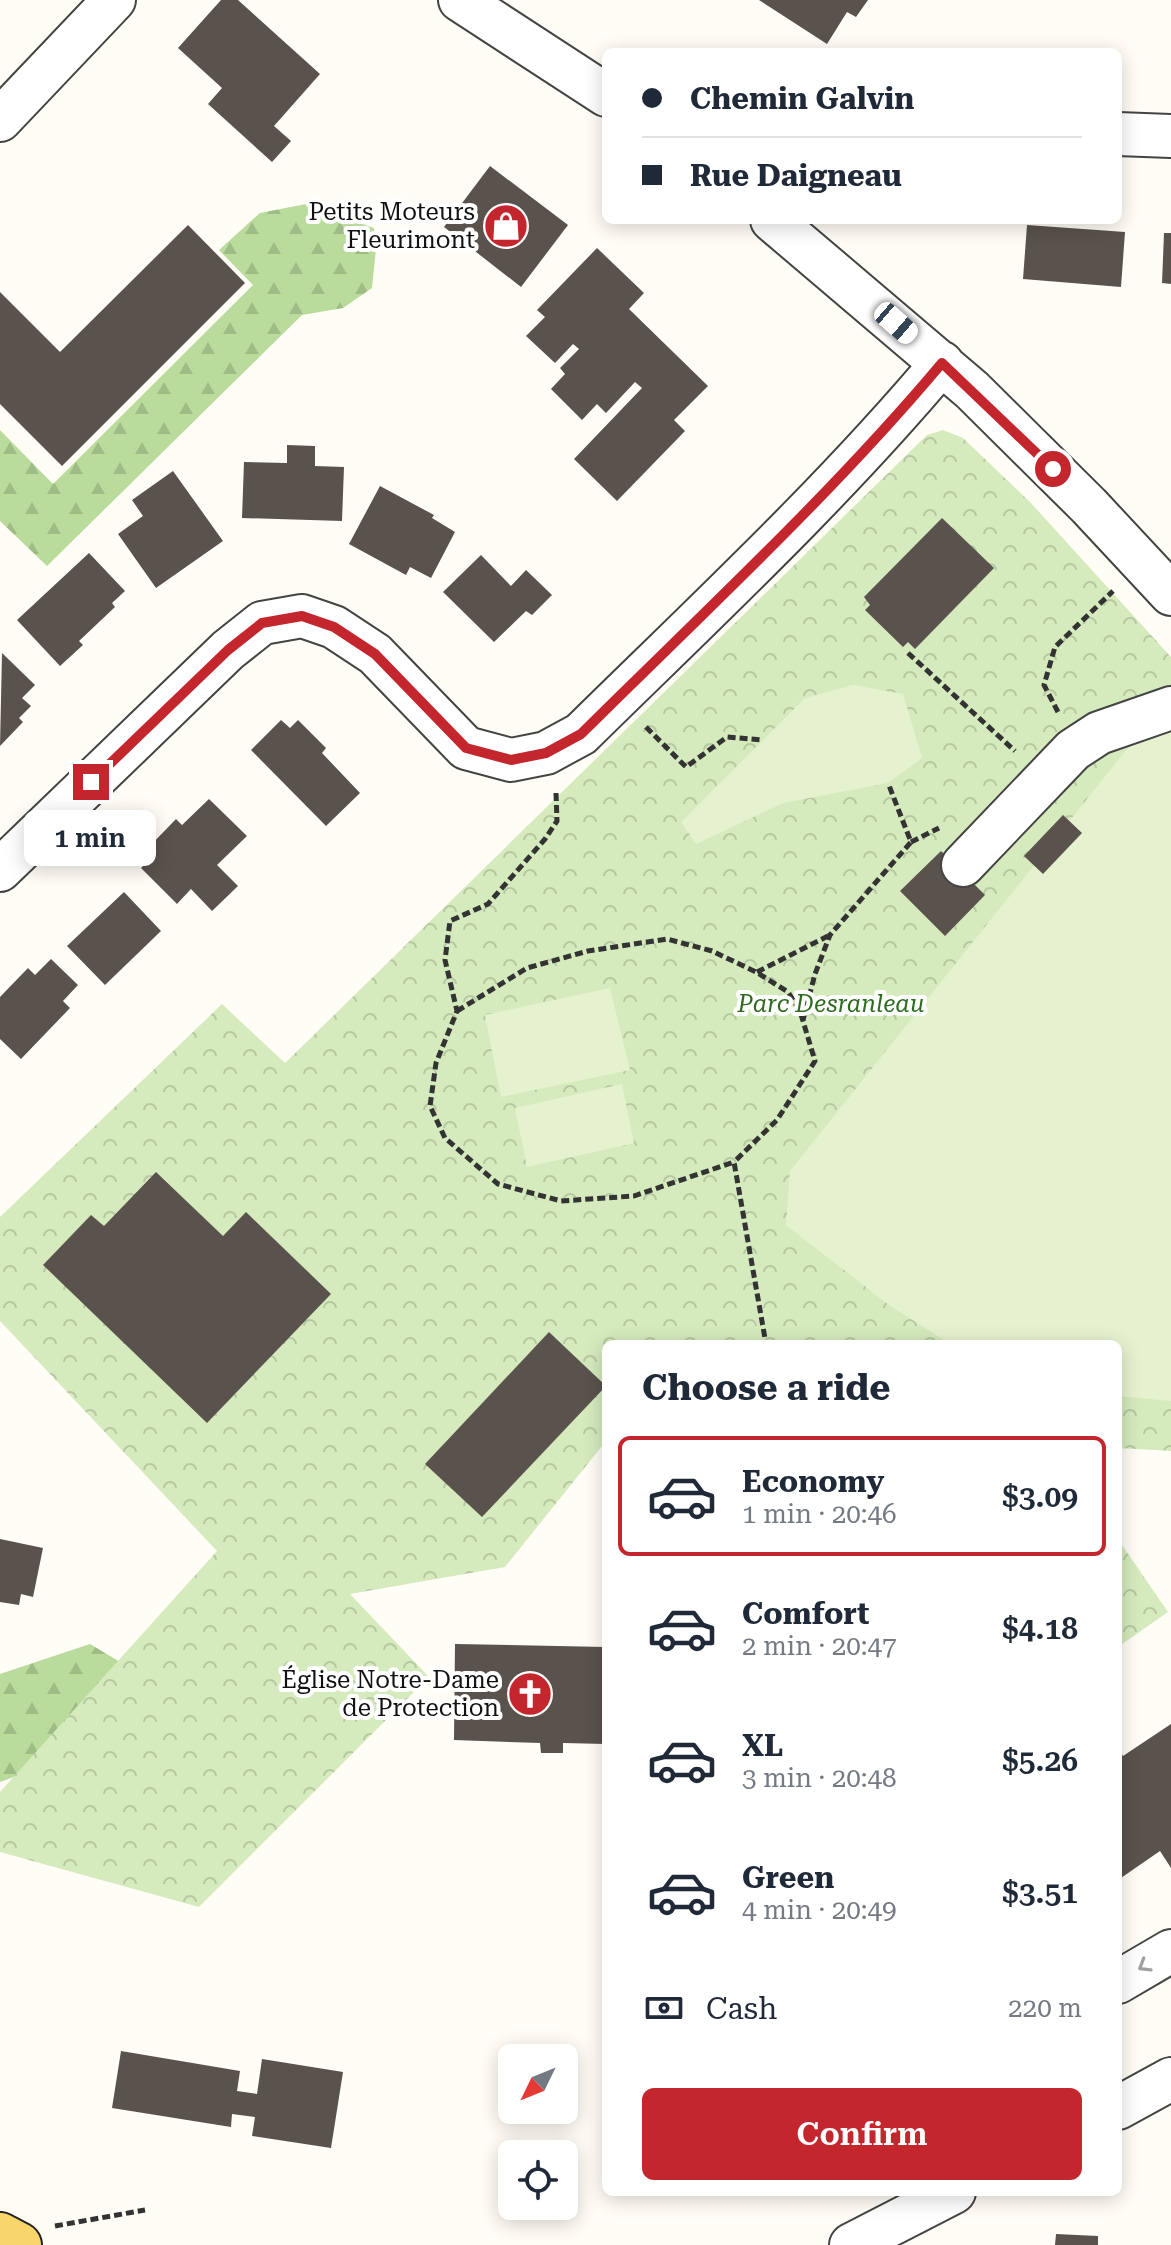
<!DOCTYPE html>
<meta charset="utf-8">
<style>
body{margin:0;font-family:"Roboto Serif",serif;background:#f2f2f3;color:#1f2937;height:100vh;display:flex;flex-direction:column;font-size:30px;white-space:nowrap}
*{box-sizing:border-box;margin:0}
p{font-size:26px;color:#747a83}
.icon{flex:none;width:44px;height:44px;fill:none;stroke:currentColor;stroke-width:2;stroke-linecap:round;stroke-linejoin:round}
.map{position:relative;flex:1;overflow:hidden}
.side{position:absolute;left:602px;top:1340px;width:520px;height:856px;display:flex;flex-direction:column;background:#fff;border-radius:12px;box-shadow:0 4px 20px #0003}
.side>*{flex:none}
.hud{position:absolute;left:602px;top:48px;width:520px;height:176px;border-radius:12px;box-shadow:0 4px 20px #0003;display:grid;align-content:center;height:176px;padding:0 40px;background:#fff}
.needle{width:52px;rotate:227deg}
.controls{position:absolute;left:498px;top:2044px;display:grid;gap:16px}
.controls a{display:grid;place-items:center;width:80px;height:80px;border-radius:12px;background:#fff;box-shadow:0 4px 20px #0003;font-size:40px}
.end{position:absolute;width:36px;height:36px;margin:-18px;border:10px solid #c4262e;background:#fff;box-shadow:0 0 0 4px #fff}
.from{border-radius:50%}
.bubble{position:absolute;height:56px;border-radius:12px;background:#fff;box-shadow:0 4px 20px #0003;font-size:26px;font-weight:600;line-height:56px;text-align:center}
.car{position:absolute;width:24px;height:48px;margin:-24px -12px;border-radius:10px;box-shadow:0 0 6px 2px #0007;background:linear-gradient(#fff 24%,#345 0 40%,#fff 0 76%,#345 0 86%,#fff 0)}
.hud b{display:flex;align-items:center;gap:28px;height:76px;font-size:30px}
.hud b+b{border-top:2px solid #e0e1e3}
.hud i{width:20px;height:20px;background:#1f2937}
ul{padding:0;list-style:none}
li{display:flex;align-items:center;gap:24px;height:120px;margin:0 16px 12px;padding:0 24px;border:4px solid transparent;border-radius:12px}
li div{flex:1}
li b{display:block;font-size:30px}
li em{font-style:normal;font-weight:600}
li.selected{border-color:#c4262e}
li>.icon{width:72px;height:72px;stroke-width:1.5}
h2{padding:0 40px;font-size:36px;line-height:96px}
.pay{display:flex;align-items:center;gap:20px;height:88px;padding:0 40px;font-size:30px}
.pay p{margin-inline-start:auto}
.cta{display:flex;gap:16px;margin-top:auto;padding:16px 40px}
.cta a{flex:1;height:92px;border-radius:12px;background:#c4262e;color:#fff;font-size:32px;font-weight:600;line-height:92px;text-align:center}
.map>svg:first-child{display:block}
</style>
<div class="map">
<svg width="1171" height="2245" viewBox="0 0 1171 2245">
<defs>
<pattern id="forest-firs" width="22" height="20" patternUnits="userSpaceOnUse" patternTransform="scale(2)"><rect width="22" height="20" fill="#b9dc9c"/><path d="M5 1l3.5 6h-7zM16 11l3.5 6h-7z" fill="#9ebc85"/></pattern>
<pattern id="park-crowns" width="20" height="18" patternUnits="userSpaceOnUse" patternTransform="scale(2)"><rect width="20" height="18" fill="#d5ebbd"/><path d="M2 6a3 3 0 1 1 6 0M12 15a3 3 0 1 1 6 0" fill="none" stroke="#b6c8a1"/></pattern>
</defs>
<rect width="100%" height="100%" fill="#fffdf5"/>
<g fill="url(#forest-firs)">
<polygon points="306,204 374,228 376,249 372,288 343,308 302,315 47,566 0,521 0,430 53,484 253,285 219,250 260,213"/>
<polygon points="90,1644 132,1669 127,1736 0,1782 0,1674"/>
</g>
<g fill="url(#park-crowns)">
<polygon points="943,430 963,438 1030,502 1171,657 1171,1451 1118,1448 1118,1344 606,1344 606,1441 505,1567 350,1594 429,1677 199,1907 0,1852 0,1792 217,1551 0,1321 0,1217 222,1004 285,1063 927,435"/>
<polygon points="1118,1539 1168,1612 1118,1647"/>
</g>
<g fill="#e6f2cf">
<polygon points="853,685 903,694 922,758 888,783 783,803 696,844 681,822 805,698"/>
<polygon points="1171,725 1171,1401 1118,1396 1118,1344 950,1344 889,1305 786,1225 790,1171 1131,744"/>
<polygon points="610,988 630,1070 501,1097 485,1015"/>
<polygon points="622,1084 634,1143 527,1167 515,1108"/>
</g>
<g fill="#5a524d">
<polygon points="221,0 238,0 320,74 274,126 291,141 272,162 208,104 222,88 178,48"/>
<polygon points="759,0 868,0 856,17 847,12 827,44"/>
<polygon points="490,166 568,225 521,287 444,227"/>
<polygon points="188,225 245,283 62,466 0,404 0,292 60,352"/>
<polygon points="1027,225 1125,232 1121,287 1023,279"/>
<polygon points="1164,233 1171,233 1171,284 1162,283"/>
<polygon points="597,248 644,293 629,309 708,386 674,420 685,431 617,501 574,459 642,388 635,382 606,413 597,404 582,420 551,389 565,374 560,368 579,349 573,344 555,363 526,336 545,317 537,310"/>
<polygon points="287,445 315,446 315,466 344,467 342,521 242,518 244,462 287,463"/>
<polygon points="173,471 223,541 156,588 118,534 143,516 132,500"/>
<polygon points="380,486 434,515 432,518 455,532 431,578 410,567 406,575 349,544"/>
<polygon points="942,518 994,568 915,649 908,642 903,647 865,610 870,605 864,597"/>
<polygon points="89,553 125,591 112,603 115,607 79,641 83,645 60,666 17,620"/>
<polygon points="481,555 511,586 526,570 552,595 532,615 526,611 494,642 443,592"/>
<polygon points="2,653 35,685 22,698 31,706 19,718 23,722 0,746"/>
<polygon points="281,720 290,728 298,720 326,748 322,753 360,793 326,826 251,750"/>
<polygon points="209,799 247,836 217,865 238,886 212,911 191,889 177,904 141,868 154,855 148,848 176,819 182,825"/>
<polygon points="1063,815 1082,833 1043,874 1024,856"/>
<polygon points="941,851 985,895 945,936 900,891"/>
<polygon points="124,892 161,931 105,985 67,946"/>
<polygon points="51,959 78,985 63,1001 70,1008 21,1059 0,1039 0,997 28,968 35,975"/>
<polygon points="156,1172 223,1236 246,1212 331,1294 207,1423 43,1265 91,1215 104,1226"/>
<polygon points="549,1332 606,1386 482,1517 425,1464"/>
<polygon points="0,1539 43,1548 33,1597 21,1594 19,1605 0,1602"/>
<polygon points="455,1644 606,1647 606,1744 563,1743 563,1753 541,1753 540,1743 454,1740"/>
<polygon points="1171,1724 1171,1868 1160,1851 1118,1880 1118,1748 1123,1756"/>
<polygon points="121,2051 240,2071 237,2091 257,2094 262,2059 343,2072 331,2148 252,2136 255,2117 232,2114 231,2127 112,2108"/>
<polygon points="1056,2234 1098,2236 1098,2245 1055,2245"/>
</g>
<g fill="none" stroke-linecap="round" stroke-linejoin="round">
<g stroke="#444" stroke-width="46">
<g id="minor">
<polyline points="460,0 606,95"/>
<polyline points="0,120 114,0"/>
<polyline points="1118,134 1171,136"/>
<polyline points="772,220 972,390 1089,506 1171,594"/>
<polyline points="963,865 1073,750 1099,733 1171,708"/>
<path d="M 0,870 L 228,650 L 262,623 L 302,616 L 334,627 L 375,654 L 466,748 L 511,760 L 546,753 L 581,734 C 704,613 831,495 942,363"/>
<polyline points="1118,1982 1171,1951"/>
<polyline points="1118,2108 1171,2079"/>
<polyline points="851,2245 954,2192"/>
</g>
</g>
<g stroke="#222" stroke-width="48">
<polyline id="major" points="0,2235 19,2245"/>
</g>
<g stroke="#333" stroke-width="5" stroke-dasharray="8 4" stroke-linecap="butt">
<polyline points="908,653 1015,751"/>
<polyline points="1058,712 1044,685 1055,647 1113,591"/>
<polyline points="646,727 686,767 727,737 762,740"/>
<polyline points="556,793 557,821 545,839 488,904 450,921 445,960 457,1011 436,1063 430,1106 445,1138 498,1184 561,1201 634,1196 734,1162 766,1344"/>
<polyline points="911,842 939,828"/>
<polyline points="757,972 830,935"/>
<polyline points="457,1011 527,968 588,951 667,939 712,951 756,972 788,992 800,1011 815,1061 777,1120 734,1162"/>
<polyline points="803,1020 815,974 830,935 911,842 888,783"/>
<polyline points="55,2226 145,2210"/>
</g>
<use href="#minor" stroke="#fff" stroke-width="42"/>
<use href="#major" stroke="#f9d66b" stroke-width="44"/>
</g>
<defs><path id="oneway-chevron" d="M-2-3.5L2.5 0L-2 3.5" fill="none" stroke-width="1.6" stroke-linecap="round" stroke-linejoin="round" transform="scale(2)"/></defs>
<use stroke="#a0a0a0" href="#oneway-chevron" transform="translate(1144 1966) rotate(149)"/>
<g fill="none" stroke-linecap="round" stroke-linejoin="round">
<path stroke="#c4262e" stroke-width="10" d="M 91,782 L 228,650 L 262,623 L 302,616 L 334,627 L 375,654 L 466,748 L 511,760 L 546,753 L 581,734 C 704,612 831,495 942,363 L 1053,469"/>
</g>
<defs>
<g id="shop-disc" transform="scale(2.3)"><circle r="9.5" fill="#c4262e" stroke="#fff"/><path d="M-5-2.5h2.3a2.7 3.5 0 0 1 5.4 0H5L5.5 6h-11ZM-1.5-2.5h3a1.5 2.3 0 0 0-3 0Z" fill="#fff"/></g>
<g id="church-disc" transform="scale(2.3)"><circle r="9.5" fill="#c4262e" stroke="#fff"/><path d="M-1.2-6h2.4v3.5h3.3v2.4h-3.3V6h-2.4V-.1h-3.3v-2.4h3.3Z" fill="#fff"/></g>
</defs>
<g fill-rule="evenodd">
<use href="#shop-disc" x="506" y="226"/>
<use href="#church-disc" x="530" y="1694"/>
</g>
<g text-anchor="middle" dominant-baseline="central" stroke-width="8" stroke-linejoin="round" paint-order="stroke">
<g font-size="24" fill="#111" stroke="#fff" text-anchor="end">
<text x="475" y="212">Petits Moteurs<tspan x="475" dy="28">Fleurimont</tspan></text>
<text x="499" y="1680">Église Notre-Dame<tspan x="499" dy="28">de Protection</tspan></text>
</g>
<g font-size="24" font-style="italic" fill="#2f6b1f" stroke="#fff">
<text x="831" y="1004">Parc Desranleau</text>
</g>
</g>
</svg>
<div class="controls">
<a><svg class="needle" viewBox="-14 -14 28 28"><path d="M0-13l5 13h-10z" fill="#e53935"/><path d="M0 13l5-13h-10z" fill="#747a83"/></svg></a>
<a><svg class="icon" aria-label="locate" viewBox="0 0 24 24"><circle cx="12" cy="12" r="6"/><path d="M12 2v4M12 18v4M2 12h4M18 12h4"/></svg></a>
</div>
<i class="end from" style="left:1053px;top:469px"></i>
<i class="end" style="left:91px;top:782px"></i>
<div class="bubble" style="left:24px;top:810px;width:132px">1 min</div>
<i class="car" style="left:896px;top:323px;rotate:131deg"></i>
<div class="hud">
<b><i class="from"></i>Chemin Galvin</b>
<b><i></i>Rue Daigneau</b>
</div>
<section class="side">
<h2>Choose a ride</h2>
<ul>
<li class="selected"><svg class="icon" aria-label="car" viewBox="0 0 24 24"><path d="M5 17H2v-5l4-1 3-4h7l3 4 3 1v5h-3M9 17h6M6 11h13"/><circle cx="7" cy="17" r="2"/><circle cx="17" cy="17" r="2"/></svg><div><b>Economy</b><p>1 min · 20:46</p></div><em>$3.09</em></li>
<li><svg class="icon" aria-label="car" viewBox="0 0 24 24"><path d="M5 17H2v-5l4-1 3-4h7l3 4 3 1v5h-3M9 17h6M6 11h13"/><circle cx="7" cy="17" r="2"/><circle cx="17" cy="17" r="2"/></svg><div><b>Comfort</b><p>2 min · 20:47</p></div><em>$4.18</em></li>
<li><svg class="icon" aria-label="car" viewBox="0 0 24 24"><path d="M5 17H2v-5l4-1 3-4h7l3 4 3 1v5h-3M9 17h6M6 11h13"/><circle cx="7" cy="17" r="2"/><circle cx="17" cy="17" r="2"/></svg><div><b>XL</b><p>3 min · 20:48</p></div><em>$5.26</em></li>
<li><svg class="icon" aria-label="car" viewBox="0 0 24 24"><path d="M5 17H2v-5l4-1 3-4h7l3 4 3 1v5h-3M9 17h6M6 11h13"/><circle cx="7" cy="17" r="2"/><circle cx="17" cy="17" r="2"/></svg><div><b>Green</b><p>4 min · 20:49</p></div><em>$3.51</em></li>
</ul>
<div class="pay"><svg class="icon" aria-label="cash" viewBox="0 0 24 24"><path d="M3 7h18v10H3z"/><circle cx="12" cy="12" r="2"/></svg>Cash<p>220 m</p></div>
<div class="cta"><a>Confirm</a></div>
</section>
</div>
